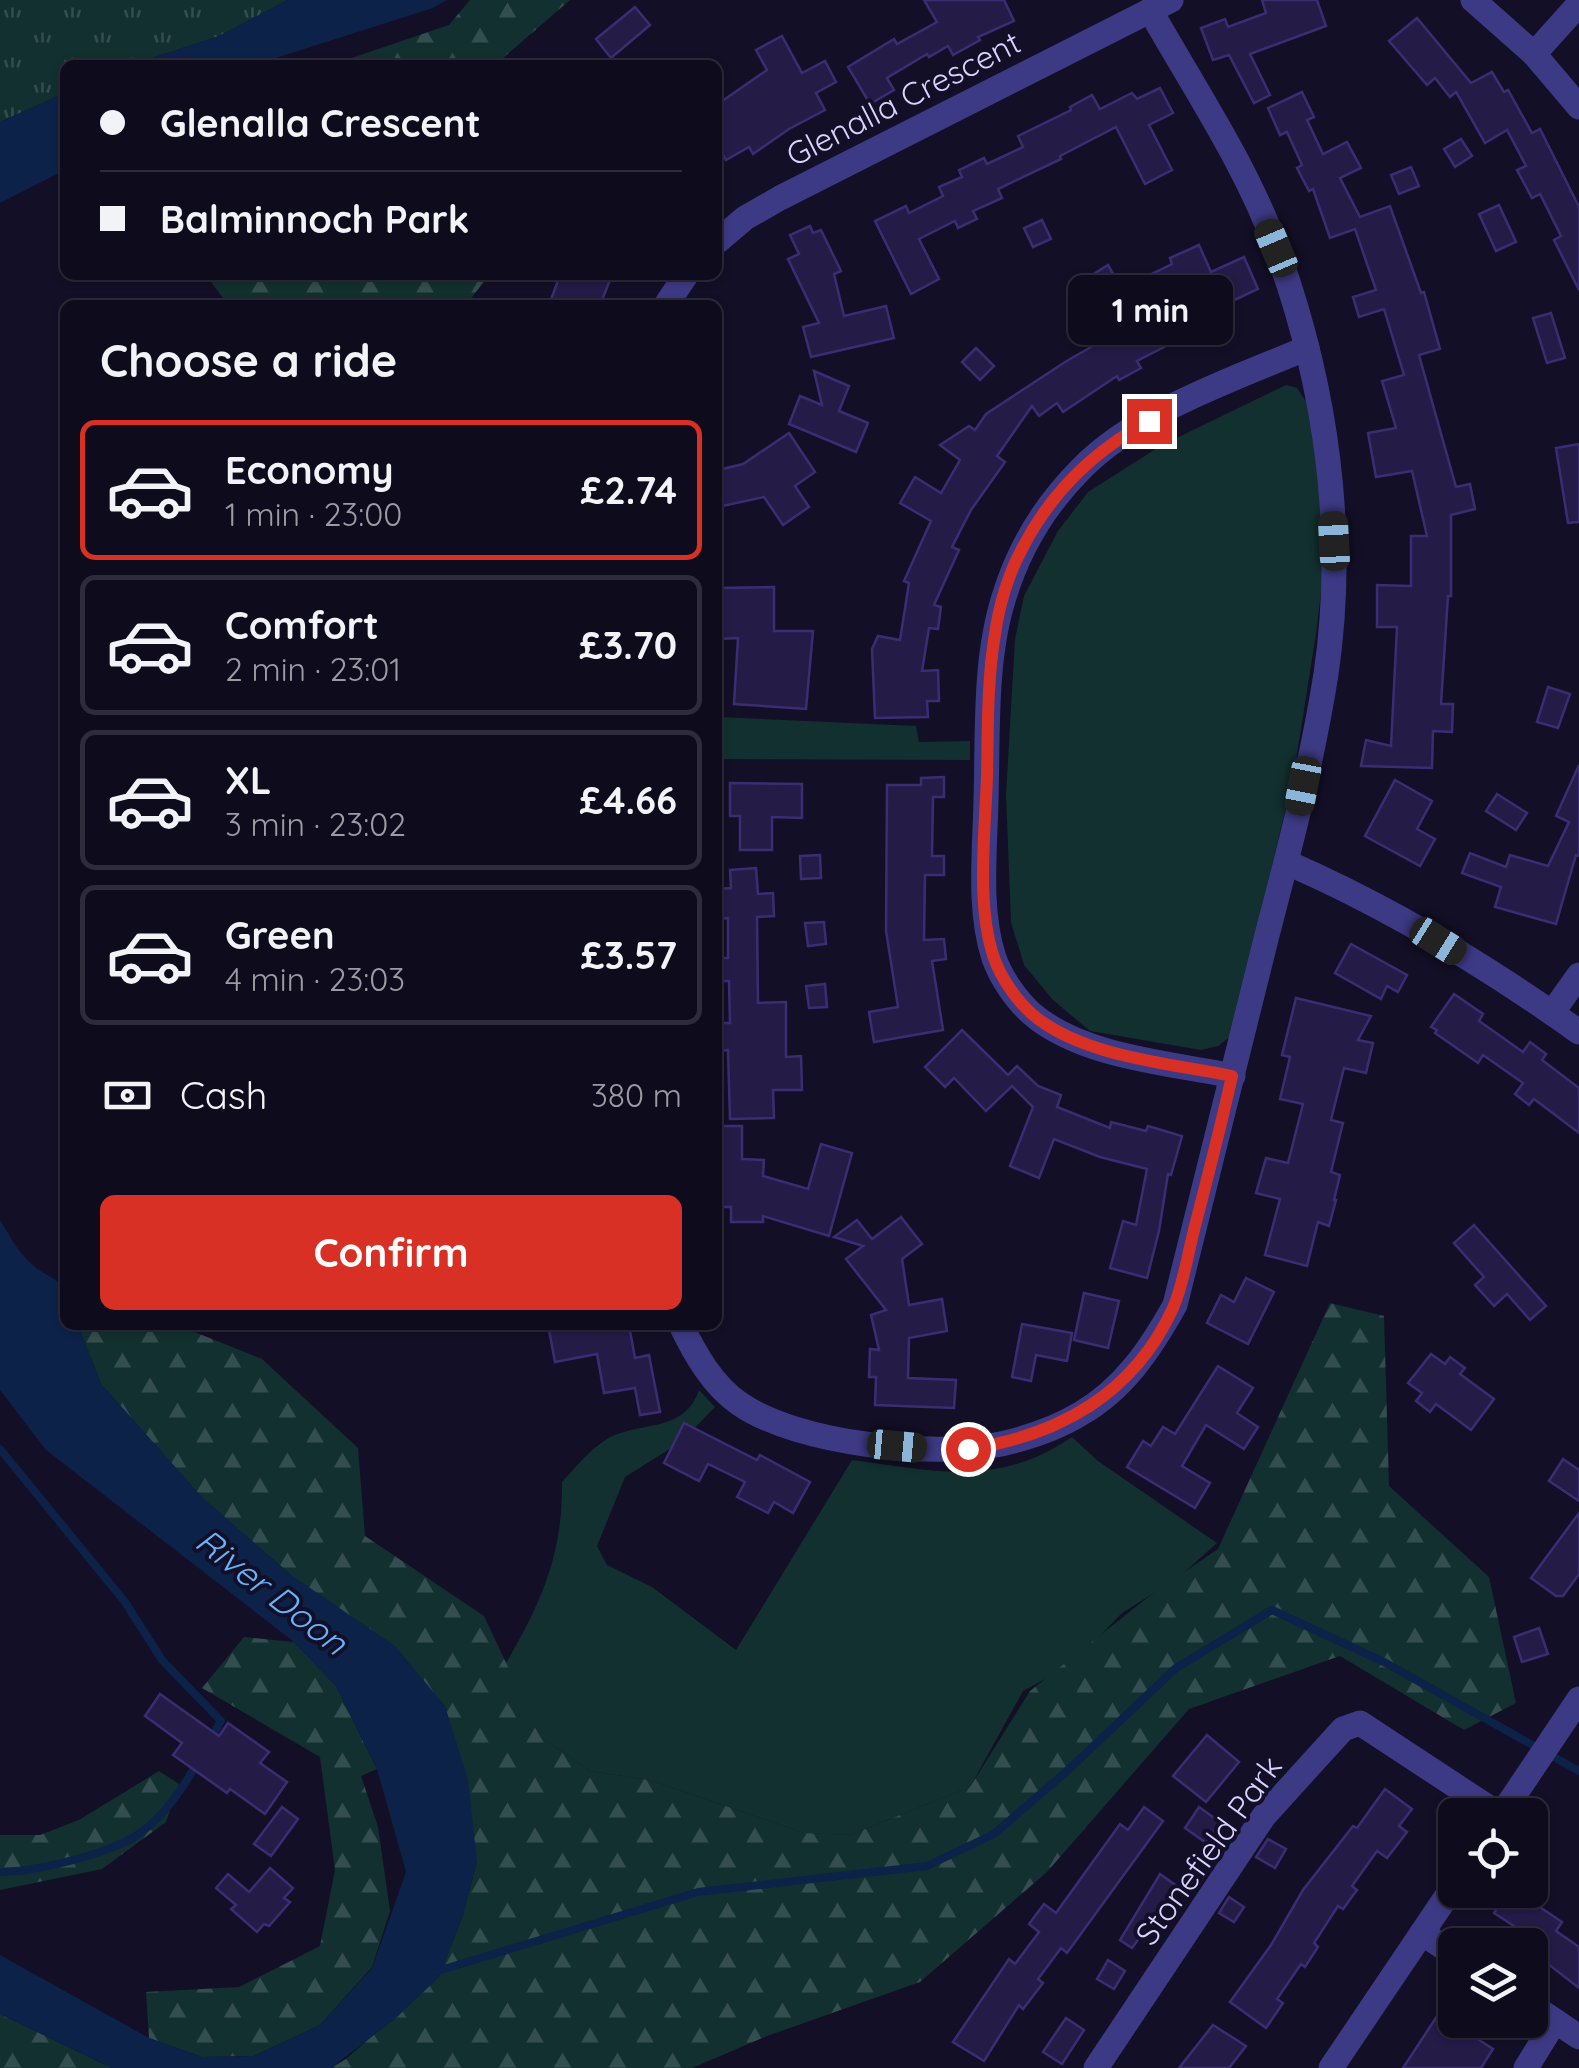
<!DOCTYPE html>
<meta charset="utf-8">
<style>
body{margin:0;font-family:Quicksand,sans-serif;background:#171425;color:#f1f3f6;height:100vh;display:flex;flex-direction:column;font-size:38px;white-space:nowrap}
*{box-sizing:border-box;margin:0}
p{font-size:32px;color:#9b9ba3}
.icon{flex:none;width:55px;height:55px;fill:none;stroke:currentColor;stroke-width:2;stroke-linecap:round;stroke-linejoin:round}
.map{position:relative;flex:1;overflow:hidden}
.sheet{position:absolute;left:60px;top:300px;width:662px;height:1030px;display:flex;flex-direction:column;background:#0e0b1c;border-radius:15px;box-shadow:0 2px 8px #0004,0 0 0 2px #2e2b3b}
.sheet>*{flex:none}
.hud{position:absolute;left:60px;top:60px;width:662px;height:220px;border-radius:15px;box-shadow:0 2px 8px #0004,0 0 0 2px #2e2b3b;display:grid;align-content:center;height:220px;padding:0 40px;background:#0e0b1c}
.tools{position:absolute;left:1438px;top:1798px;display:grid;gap:20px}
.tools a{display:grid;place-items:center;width:110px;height:110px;border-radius:15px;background:#0e0b1c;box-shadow:0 2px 8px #0004,0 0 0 2px #2e2b3b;font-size:50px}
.end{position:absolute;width:45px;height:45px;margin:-22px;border:12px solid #d93025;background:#fff;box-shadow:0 0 0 5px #fff}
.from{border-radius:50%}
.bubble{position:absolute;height:70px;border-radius:15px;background:#0e0b1c;box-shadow:0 2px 8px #0004,0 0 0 2px #2e2b3b;font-size:32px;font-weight:700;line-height:70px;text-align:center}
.car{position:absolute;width:30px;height:60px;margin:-30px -15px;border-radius:12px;box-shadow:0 0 8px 2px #0007;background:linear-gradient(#222 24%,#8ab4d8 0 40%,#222 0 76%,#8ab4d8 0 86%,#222 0)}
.hud b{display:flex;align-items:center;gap:35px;height:95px;font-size:38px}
.hud b+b{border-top:2px solid #2e2b3b}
.hud i{width:25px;height:25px;background:#f1f3f6}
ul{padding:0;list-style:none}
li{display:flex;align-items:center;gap:30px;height:140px;margin:0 20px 15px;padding:0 20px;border:5px solid #2e2b3b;border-radius:15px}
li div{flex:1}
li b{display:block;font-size:38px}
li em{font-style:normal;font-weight:700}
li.active{border-color:#d93025}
li>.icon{width:90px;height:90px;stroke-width:1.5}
h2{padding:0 40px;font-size:45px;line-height:120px}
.pay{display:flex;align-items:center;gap:25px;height:110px;padding:0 40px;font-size:38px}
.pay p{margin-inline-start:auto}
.cta{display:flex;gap:20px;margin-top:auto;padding:20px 40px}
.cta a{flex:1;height:115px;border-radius:15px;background:#d93025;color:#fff;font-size:40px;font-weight:700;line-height:115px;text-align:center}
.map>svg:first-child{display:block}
</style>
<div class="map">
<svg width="1579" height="2068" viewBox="0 0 1579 2068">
<defs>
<pattern id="forest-firs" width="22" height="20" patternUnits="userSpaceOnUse" patternTransform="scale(2.5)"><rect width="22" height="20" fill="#12302f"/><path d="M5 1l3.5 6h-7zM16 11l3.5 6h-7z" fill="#344d4e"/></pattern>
<pattern id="park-tufts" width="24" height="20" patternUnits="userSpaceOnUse" patternTransform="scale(2.5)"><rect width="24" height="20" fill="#12302f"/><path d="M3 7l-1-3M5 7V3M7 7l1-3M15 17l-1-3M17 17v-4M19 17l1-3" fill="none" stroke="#344d4e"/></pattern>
</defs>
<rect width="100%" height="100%" fill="#130f26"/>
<g fill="#12302f">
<polygon points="1286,385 1297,388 1309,406 1332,500 1316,634 1294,773 1231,1036 1218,1046 1201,1050 1090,1031 1053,1000 1024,965 1011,922 1006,795 1015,639 1024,596 1058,531 1088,492 1162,445"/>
<polygon points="718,717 916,726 919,742 970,741 970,760 718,759"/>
<path d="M 699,1390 L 715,1407 L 681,1442 L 625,1477 L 597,1546 L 607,1565 L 652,1587 L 736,1650 L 852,1460 C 936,1471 997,1488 1072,1437 L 1098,1461 L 1217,1543 L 1179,1577 L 1122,1613 L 1073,1664 L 1023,1691 L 970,1787 L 850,1835 L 804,1833 L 650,1780 L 590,1771 L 541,1737 L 505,1665 C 541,1603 563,1555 562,1482 C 576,1467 589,1450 607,1439 C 641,1420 684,1434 699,1390 Z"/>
</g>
<g fill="url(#forest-firs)">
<polygon points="470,0 570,0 495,65 331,65 449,25"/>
<polygon points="206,275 489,275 466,305 228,305"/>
<polygon points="1330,1303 1384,1316 1389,1486 1489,1577 1516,1703 1464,1730 1340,1656 1189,1709 1047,1872 920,1982 767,2036 692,2068 331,2068 346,2059 439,1977 463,1915 477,1861 291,1575 203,1499 101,1384 78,1325 177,1325 262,1359 358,1448 365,1536 484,1616 541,1737 590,1771 650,1780 804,1833 850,1835 970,1787 1030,1691 1152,1594 1218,1549"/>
<polygon points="244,1637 294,1642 336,1686 377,1769 361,1776 378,1827 390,1911 372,1967 320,2025 254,2056 202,2057 149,2038 146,1992 239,1987 320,1946 335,1870 320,1757 202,1688"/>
<polygon points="159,1771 179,1784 166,1822 102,1869 0,1890 0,1835 40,1835 79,1820"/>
<polygon points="0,2014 112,2068 0,2068"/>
</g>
<polygon fill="url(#park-tufts)" points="0,0 288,0 219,36 131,65 65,65 65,93 0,122"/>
<g fill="#0c2248">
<polygon points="288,0 447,0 433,8 254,65 131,65 219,36"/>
<polygon points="65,93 65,170 0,203 0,122"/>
<path d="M 0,1220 C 7,1231 14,1245 23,1255 C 54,1291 65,1262 65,1325 L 78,1325 L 101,1384 L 203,1498 L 291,1575 L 395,1646 L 445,1706 L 468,1780 L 477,1861 L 463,1915 L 439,1977 L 395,2019 L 331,2068 L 112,2068 L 0,2014 L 0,1955 L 149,2038 L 202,2057 L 254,2056 L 320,2025 L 372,1968 L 406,1872 L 377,1769 L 336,1686 L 294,1642 L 46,1450 L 0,1390 Z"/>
</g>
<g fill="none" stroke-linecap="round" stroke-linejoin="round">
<g stroke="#0c2248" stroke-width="8">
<polyline points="0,1449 125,1602 162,1660 221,1721 211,1738"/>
<path d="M 0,1872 C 34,1872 109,1854 137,1835 C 163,1818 182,1790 197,1763"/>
<polyline points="434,1972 698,1892 927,1866 994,1834 1067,1771 1176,1668 1272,1610 1384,1662 1579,1771"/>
</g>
</g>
<g fill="#241b47" stroke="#3b2d73" stroke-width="2.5">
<polygon points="924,0 1004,0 1014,21 978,37 980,40 953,55 948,46 929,57 927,54 887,78 894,90 870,104 848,67 894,39 897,44 937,22"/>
<polygon points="1262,0 1317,0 1326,26 1250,54 1270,95 1254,103 1229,55 1213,60 1201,28 1225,19 1228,27 1266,13"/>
<polygon points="635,7 650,25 611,58 596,39"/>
<polygon points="1417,18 1471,83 1492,72 1504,92 1508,90 1532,133 1540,129 1579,207 1579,290 1554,240 1561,236 1540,194 1532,198 1517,170 1526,166 1507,130 1485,143 1456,92 1450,97 1435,78 1427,85 1389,41"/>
<polygon points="782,36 802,73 825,61 836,82 816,93 825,110 789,129 753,154 749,147 726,160 718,145 718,104 767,70 756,50"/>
<polygon points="1160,88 1173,113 1149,125 1172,170 1145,184 1116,127 1060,156 1061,159 998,189 1002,198 973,211 977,219 958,228 955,221 919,239 939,279 911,294 875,221 906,206 909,213 943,196 939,187 962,177 959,170 984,158 987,164 1023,147 1018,136 1071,110 1070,107 1092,95 1100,109 1132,93 1137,99"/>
<polygon points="1302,92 1314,117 1307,120 1323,154 1347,142 1361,168 1340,178 1360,217 1390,206 1421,293 1424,292 1440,349 1419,355 1456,487 1470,484 1475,509 1451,515 1451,596 1448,596 1441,704 1453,704 1452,732 1433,731 1432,768 1361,766 1366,740 1391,746 1397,627 1377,627 1377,585 1411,586 1411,536 1427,536 1412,471 1376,477 1368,433 1396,428 1382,381 1404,375 1384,309 1359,317 1353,297 1376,290 1355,229 1330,238 1313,189 1309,191 1297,168 1302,165 1287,132 1280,135 1268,108"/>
<polygon points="1461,139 1472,156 1455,167 1444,149"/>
<polygon points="1411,167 1419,186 1399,194 1391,175"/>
<polygon points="1499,205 1516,242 1496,251 1479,214"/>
<polygon points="1042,220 1051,239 1033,247 1024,228"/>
<polygon points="810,226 813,233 821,230 841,271 834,274 844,316 886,306 894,338 811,357 803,327 819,323 788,259 799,254 790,235"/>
<polygon points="1199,245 1211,272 1244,257 1258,289 1226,304 1228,310 1194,325 1197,330 1137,361 1141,368 1119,380 1117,376 1063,412 1057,403 1039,416 1032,406 997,456 1005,462 971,510 952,547 959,550 934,605 941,607 938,629 929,628 922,671 938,670 939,701 927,701 928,717 875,718 872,649 878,636 900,640 909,583 904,581 931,521 900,503 915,477 941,493 960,460 940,445 969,426 975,430 986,414 1065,362 1150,313 1135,282 1172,264 1170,258"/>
<polygon points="1108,265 1118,282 1100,294 1089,277"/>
<polygon points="560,275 612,275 600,305 549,305"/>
<polygon points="1551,313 1565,358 1547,363 1533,318"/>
<polygon points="976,348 994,366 980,380 962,362"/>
<polygon points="814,371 849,386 839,411 868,423 856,452 789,424 800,396 822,405"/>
<polygon points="789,433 815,472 795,486 809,507 783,525 764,497 718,507 718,470 743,464"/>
<polygon points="1579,444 1579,522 1568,523 1556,448"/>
<polygon points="774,587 774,631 813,631 806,709 734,704 738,638 719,639 718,588"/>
<polygon points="1548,687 1570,694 1558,728 1537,722"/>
<polygon points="1579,765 1579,856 1576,855 1556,924 1495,907 1501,887 1462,873 1470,853 1506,867 1510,855 1548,866 1569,822 1556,816"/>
<polygon points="944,777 944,797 933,797 932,856 944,856 944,875 925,875 924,940 944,939 946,959 932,961 943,1030 874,1042 869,1012 898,1007 886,931 887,785 921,785 921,778"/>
<polygon points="1395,780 1432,801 1417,829 1435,839 1420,866 1365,836"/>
<polygon points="730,783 802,784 802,818 772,817 772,850 740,850 740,816 730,816"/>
<polygon points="1497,794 1527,813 1516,830 1486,811"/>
<polygon points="820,855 821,878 801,879 800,856"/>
<polygon points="756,868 758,894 773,893 774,916 757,917 758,1003 786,1002 786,1057 801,1056 802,1090 773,1090 774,1118 730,1119 728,1050 719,1051 719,1023 730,1023 729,981 719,981 719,958 728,958 728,918 719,919 718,889 731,888 730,870"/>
<polygon points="824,922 826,944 808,946 805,923"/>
<polygon points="1351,944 1407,975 1398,992 1387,986 1381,999 1335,973"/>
<polygon points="825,984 827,1007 809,1008 806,986"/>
<polygon points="1454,994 1483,1014 1479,1021 1523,1052 1530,1042 1546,1054 1542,1060 1579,1088 1579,1133 1534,1099 1529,1105 1515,1094 1523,1083 1483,1055 1478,1063 1435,1033 1437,1030 1431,1027"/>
<polygon points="1296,998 1371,1016 1358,1040 1373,1043 1366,1073 1344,1068 1331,1120 1343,1123 1331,1172 1340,1175 1334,1200 1336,1200 1329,1226 1318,1222 1307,1266 1265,1255 1280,1199 1256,1193 1266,1158 1288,1163 1303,1104 1280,1099 1290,1057 1282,1055"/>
<polygon points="962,1030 1008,1075 1017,1066 1038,1086 1061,1095 1057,1107 1110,1128 1111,1122 1146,1131 1148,1126 1182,1136 1171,1175 1168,1174 1159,1231 1147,1278 1110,1268 1123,1221 1136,1225 1147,1169 1100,1157 1054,1139 1039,1178 1010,1166 1033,1107 1012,1086 986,1111 954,1078 945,1087 925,1067"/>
<polygon points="721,1126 742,1126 742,1159 764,1160 763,1176 808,1189 821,1144 852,1153 829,1236 763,1216 763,1222 731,1222 731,1207 718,1207 718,1181 722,1181"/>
<polygon points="901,1217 922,1244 902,1259 909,1305 942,1299 947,1331 909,1338 908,1378 956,1380 954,1408 875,1405 876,1377 869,1377 870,1349 879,1350 871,1315 886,1310 846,1259 863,1246 834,1237 857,1220 872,1239"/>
<polygon points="1474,1225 1546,1306 1530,1320 1507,1294 1494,1306 1475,1285 1484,1277 1454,1243"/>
<polygon points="1246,1278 1274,1292 1248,1344 1207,1323 1221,1295 1234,1302"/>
<polygon points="1084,1293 1119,1301 1108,1348 1074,1340"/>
<polygon points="1022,1324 1072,1333 1067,1361 1036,1355 1031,1381 1012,1377"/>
<polygon points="575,1325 629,1325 635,1358 649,1355 660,1412 640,1415 635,1388 604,1393 597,1354 555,1362 549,1330"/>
<polygon points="1431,1354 1445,1364 1450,1357 1465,1368 1460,1374 1494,1399 1471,1430 1436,1404 1430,1412 1416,1401 1422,1393 1408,1383"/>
<polygon points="1218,1366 1253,1388 1237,1413 1258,1427 1244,1449 1206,1425 1182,1466 1210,1483 1195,1508 1127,1467 1143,1441 1151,1446 1163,1427 1175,1434"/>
<polygon points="684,1423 757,1460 760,1455 810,1482 793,1513 774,1502 768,1513 737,1497 745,1482 708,1464 699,1481 664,1463"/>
<polygon points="1563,1459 1579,1470 1579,1501 1549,1481"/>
<polygon points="1579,1513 1579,1574 1563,1596 1556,1596 1531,1578"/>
<polygon points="1539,1628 1548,1654 1522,1662 1514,1637"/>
<polygon points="160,1694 219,1736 228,1723 269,1752 260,1763 287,1782 265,1814 230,1789 227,1793 173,1755 182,1743 145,1716"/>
<polygon points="1207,1735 1239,1762 1206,1802 1173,1776"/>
<polygon points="1385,1789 1412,1809 1399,1826 1407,1832 1387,1858 1377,1851 1352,1886 1357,1890 1343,1909 1338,1906 1314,1943 1318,1947 1305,1967 1301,1964 1277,1999 1283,2003 1266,2028 1230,2002 1271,1945 1303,1890 1353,1826 1357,1828"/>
<polygon points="282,1807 298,1819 271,1856 254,1844"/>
<polygon points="1144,1807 1163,1821 1067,1953 1061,1948 1038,1979 1043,1983 1023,2009 1019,2005 984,2061 953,2042 1009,1959 1015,1964 1039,1932 1029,1924 1044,1904 1056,1913 1120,1824 1128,1830"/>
<polygon points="1199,1807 1220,1822 1206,1843 1185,1828"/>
<polygon points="1268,1839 1286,1849 1275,1868 1256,1857"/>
<polygon points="270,1868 293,1888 284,1898 290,1902 269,1926 264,1924 257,1932 231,1909 236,1905 216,1888 228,1874 249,1892"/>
<polygon points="1160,1874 1177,1886 1151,1922 1155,1925 1144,1940 1140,1937 1132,1948 1120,1940"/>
<polygon points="1509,1890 1535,1890 1528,1899 1562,1922 1556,1931 1579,1947 1579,1988 1530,1950 1530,1945 1522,1945 1511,1937 1517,1928 1494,1913"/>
<polygon points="1229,1897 1244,1907 1234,1922 1219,1913"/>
<polygon points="1108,1960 1125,1971 1114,1989 1097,1979"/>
<polygon points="1443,2007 1455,2015 1455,2020 1469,2025 1465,2031 1493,2049 1481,2068 1403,2068"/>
<polygon points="1066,2018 1084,2030 1062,2064 1043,2052"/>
<polygon points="1213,2025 1246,2046 1229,2068 1179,2068"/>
</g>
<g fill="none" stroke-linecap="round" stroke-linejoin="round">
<g stroke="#3d3a85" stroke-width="25">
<polyline points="1473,0 1534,54 1579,107"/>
<polyline points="1534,54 1579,4"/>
<polyline points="718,241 745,218 780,198 1171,0"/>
<polyline points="666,305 686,275"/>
<path d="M 1288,863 C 1391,908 1488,967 1579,1032"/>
<polyline points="1552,1013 1579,975"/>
<path d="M 1233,1076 C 1170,1063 1082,1057 1032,1014 C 1017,1001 1001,978 994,958 C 978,910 985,850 986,800 C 988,734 984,660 1004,597 C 1019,548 1045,505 1081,469 C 1138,411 1234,379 1307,348"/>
<path d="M 681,1325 C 695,1354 713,1386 740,1404 C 798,1444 933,1458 1001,1444 C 1027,1438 1057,1428 1080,1414 C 1124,1389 1151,1348 1175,1305 C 1206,1183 1235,1061 1266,939 C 1289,851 1312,763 1326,674 C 1347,531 1326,385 1277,250 C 1247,166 1194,88 1150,10"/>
<polyline points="1422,1933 1455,1955"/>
<polyline points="1530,2004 1579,2037"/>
<polyline points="1096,2068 1264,1816 1343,1729 1360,1723 1500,1815"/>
<polyline points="1526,2068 1555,2021"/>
</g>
<g stroke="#3d3a85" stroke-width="25">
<polyline points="1501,1815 1579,1699"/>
<polyline points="1331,2068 1455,1884"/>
</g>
</g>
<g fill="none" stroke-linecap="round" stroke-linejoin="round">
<path stroke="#d93025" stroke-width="12" d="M 968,1449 C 1058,1436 1134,1394 1173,1308 C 1184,1283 1188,1252 1195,1226 C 1208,1176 1221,1126 1232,1076 C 1170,1063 1082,1057 1032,1014 C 1017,1001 1001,978 994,958 C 976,906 985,832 987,777 C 988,730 987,680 995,634 C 999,605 1009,572 1023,547 C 1051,493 1095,450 1149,421"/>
</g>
<g text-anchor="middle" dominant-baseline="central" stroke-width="8" stroke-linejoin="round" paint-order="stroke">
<g font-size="32" fill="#d9d4ff" stroke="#130f26">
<text transform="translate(903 98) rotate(-27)">Glenalla Crescent</text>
<text transform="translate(1208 1850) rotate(-54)">Stonefield Park</text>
</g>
<g font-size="35" font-style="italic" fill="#62b6ff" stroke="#130f26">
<text transform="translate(272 1591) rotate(38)">River Doon</text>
</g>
</g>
</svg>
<div class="tools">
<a><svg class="icon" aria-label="locate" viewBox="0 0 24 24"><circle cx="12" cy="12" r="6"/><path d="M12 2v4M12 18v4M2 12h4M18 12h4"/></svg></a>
<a><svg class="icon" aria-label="layers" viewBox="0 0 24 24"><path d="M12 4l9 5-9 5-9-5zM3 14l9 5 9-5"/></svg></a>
</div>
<i class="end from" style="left:968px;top:1449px"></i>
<i class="end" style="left:1149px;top:421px"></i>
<div class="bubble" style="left:1068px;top:275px;width:165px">1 min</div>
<i class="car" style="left:1276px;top:248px;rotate:337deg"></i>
<i class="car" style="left:1334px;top:541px;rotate:357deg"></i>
<i class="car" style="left:1303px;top:786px;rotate:191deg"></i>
<i class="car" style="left:1438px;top:941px;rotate:122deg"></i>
<i class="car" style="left:897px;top:1446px;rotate:95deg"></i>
<div class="hud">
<b><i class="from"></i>Glenalla Crescent</b>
<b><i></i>Balminnoch Park</b>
</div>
<section class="sheet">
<h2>Choose a ride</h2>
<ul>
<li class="active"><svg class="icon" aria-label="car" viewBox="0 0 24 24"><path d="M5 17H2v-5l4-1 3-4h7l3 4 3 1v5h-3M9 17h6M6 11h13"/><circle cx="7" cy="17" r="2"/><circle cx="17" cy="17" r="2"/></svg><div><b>Economy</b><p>1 min · 23:00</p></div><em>£2.74</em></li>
<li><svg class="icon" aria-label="car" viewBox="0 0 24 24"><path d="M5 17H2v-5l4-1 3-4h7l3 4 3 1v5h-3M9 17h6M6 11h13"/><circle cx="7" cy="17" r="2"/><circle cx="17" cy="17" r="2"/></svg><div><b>Comfort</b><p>2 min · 23:01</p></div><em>£3.70</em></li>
<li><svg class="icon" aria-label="car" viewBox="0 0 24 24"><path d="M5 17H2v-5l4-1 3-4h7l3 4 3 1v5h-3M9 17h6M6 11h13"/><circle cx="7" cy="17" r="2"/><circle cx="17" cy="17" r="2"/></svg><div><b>XL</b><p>3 min · 23:02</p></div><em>£4.66</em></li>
<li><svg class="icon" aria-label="car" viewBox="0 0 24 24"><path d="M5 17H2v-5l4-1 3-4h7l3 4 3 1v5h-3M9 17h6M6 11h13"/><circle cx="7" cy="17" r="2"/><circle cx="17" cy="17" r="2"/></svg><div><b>Green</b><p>4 min · 23:03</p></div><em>£3.57</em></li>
</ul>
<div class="pay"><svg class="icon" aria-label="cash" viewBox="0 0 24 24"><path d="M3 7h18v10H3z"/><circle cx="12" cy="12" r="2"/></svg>Cash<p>380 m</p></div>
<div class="cta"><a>Confirm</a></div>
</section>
</div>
